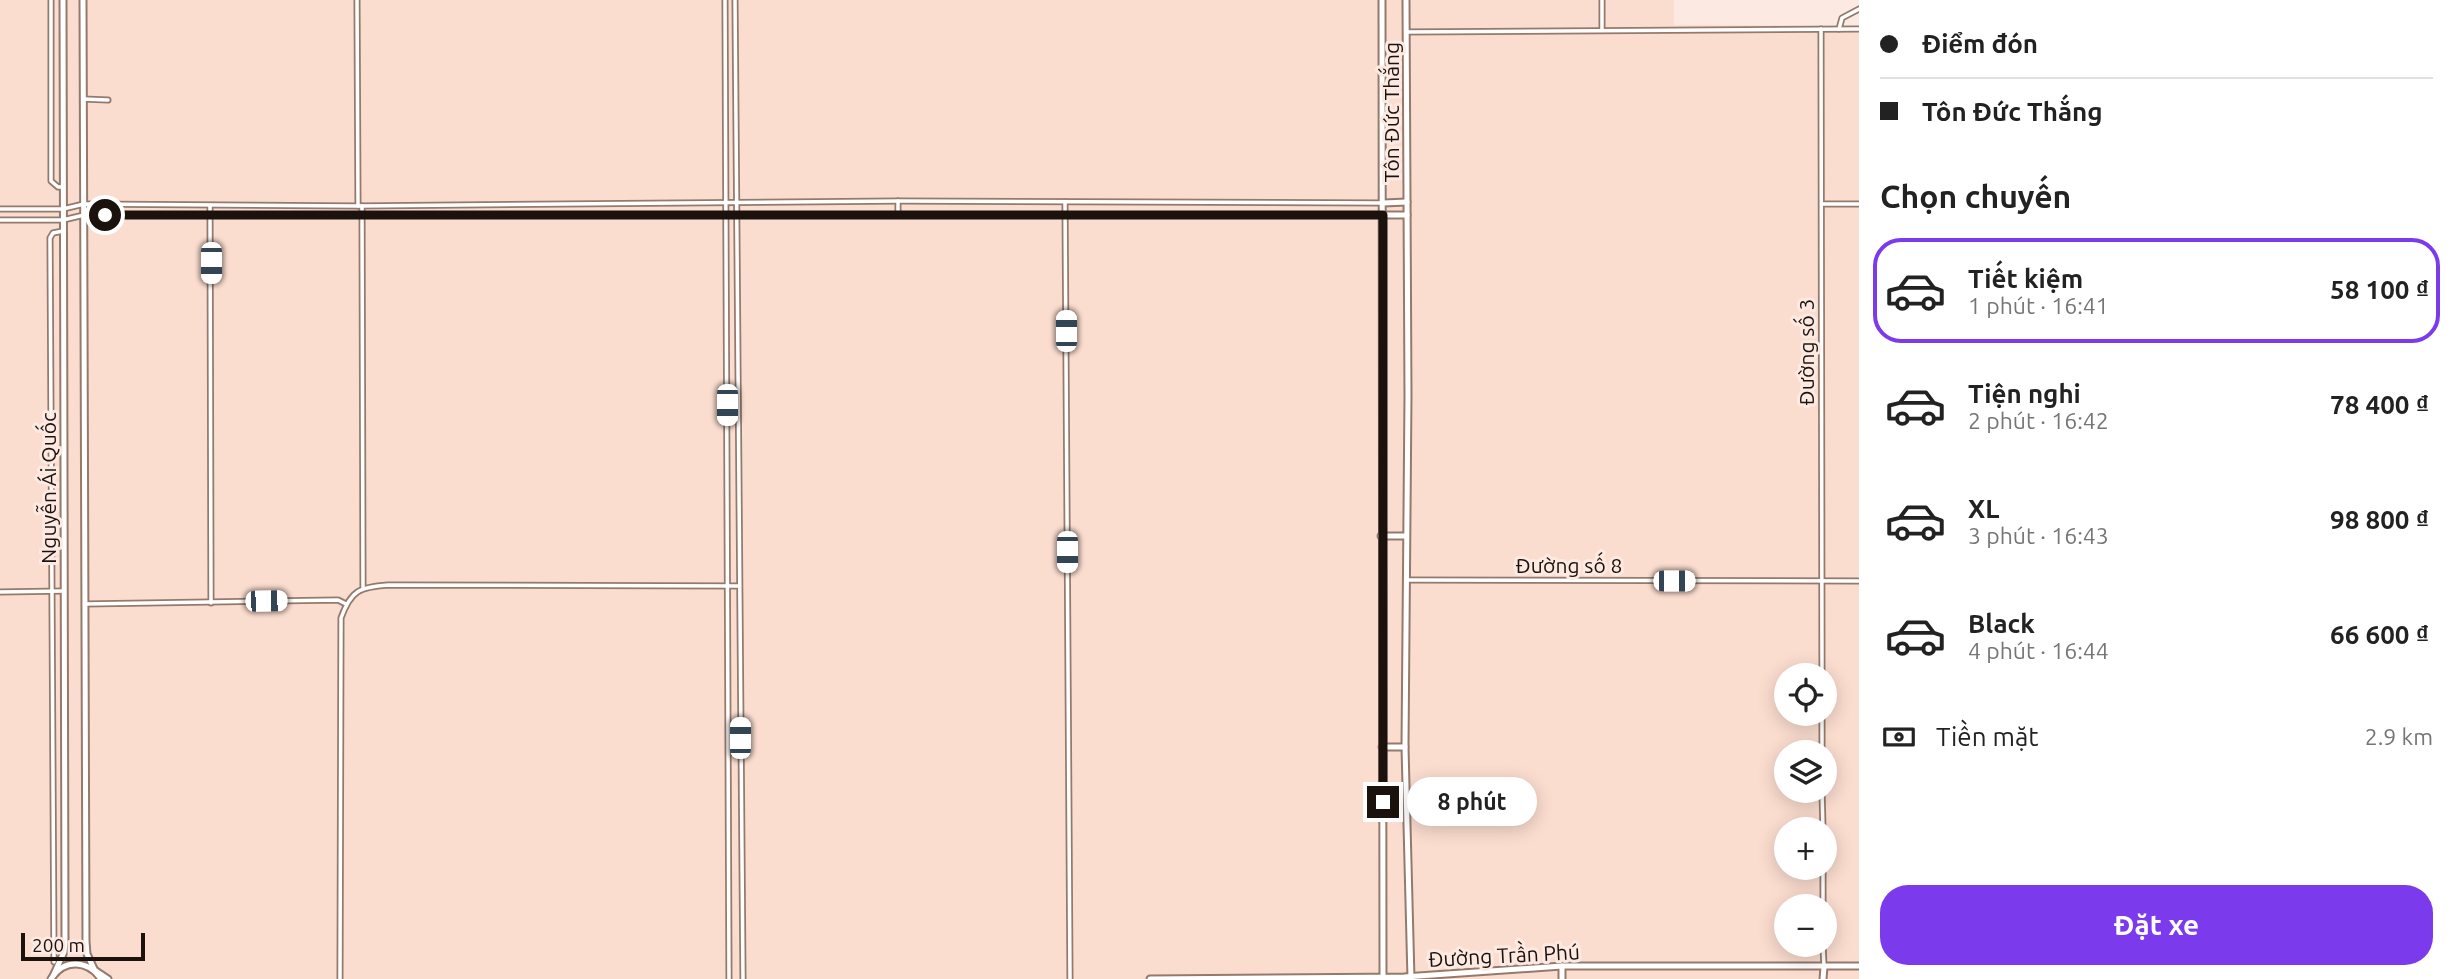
<!DOCTYPE html>
<html lang="vi">
<meta charset="utf-8">
<style>
body{margin:0;font-family:Ubuntu,sans-serif;background:#f6f6f6;color:#222;height:100vh;display:flex;flex-direction:column;font-size:26px;white-space:nowrap}
*{box-sizing:border-box;margin:0}
p{font-size:23px;color:#767676}
.icon{flex:none;width:38px;height:38px;fill:none;stroke:currentColor;stroke-width:2;stroke-linecap:round;stroke-linejoin:round}
.map{position:relative;flex:1;overflow:hidden}
.details{display:flex;flex-direction:column;background:#fff;width:595px}
.details>*{flex:none}
.banner{display:grid;align-content:center;height:154px;padding:0 21px;background:#fff}
.tools{position:absolute;left:1774px;top:663px;display:grid;gap:14px}
.tools a{display:grid;place-items:center;width:63px;height:63px;border-radius:50%;background:#fff;box-shadow:0 4px 18px #0003;font-size:35px}
.scale{position:absolute;left:21px;bottom:18px;width:124px;box-sizing:border-box;padding-left:7px;border:4px solid #1c120d;border-top:0;font-size:19px;line-height:24px;white-space:nowrap;color:#1c120d;-webkit-text-stroke:5px #fceae2;paint-order:stroke}
.end{position:absolute;width:32px;height:32px;margin:-16px;border:9px solid #1c120d;background:#fff;box-shadow:0 0 0 4px #fff}
.from{border-radius:50%}
.bubble{position:absolute;height:49px;border-radius:24px;background:#fff;box-shadow:0 4px 18px #0003;font-size:23px;font-weight:600;line-height:49px;text-align:center}
.car{position:absolute;width:21px;height:42px;margin:-21px -10px;border-radius:9px;box-shadow:0 0 5px 2px #0007;background:linear-gradient(#fff 24%,#345 0 40%,#fff 0 76%,#345 0 86%,#fff 0)}
.banner b{display:flex;align-items:center;gap:24px;height:66px;font-size:26px}
.banner b+b{border-top:2px solid #e0e0e0}
.banner i{width:18px;height:18px;background:#222}
ul{padding:0;list-style:none}
li{display:flex;align-items:center;gap:21px;height:105px;margin:0 14px 10px;padding:0 7px;border:4px solid transparent;border-radius:28px}
li div{flex:1}
li b{display:block;font-size:26px}
li em{font-style:normal;font-weight:600}
li.on{border-color:#7c3aed}
li>.icon{width:63px;height:63px;stroke-width:1.5}
h2{padding:0 21px;font-size:32px;line-height:84px}
.pay{display:flex;align-items:center;gap:18px;height:77px;padding:0 21px;font-size:26px}
.pay p{margin-inline-start:auto}
.button{display:flex;gap:14px;margin-top:auto;padding:14px 21px}
.button a{flex:1;height:80px;border-radius:28px;background:#7c3aed;color:#fff;font-size:28px;font-weight:600;line-height:80px;text-align:center}
main{display:flex;flex:1;min-height:0}
.map>svg:first-child{display:block}
</style>
<main>
<div class="map">
<svg width="1859" height="979" viewBox="0 0 1859 979">
<rect width="100%" height="100%" fill="#fceae2"/>
<path fill="#fbddcf" fill-rule="evenodd" d="M 0,0 L 1674,0 L 1674,25 L 1859,26 L 1859,979 L 0,979 ZM 1787,676 L 1825,676 L 1825,714 L 1787,714 ZM 1787,752 L 1825,752 L 1825,791 L 1787,791 ZM 1787,830 L 1825,830 L 1825,868 L 1787,868 ZM 1787,906 L 1825,906 L 1825,945 L 1787,945 Z"/>
<g fill="none" stroke-linecap="round" stroke-linejoin="round">
<g stroke="#947a6d" stroke-width="7">
<g id="minor">
<polyline points="51,0 51,181 58,187 63,187"/>
<polyline points="357,0 358,206"/>
<polyline points="725,0 729,979"/>
<polyline points="735,0 743,979"/>
<polyline points="1602,0 1602,30"/>
<polyline points="1821,29 1822,676"/>
<polyline points="1839,29 1842,18 1859,9"/>
<polyline points="1406,32 1859,29"/>
<polyline points="83,99 108,100"/>
<polyline points="1065,202 1070,979"/>
<polyline points="1822,204 1859,204"/>
<polyline points="210,206 211,603"/>
<polyline points="362,206 363,587"/>
<polyline points="0,209 63,209 84,204 358,206 898,201 1383,203"/>
<polyline points="898,214 898,201"/>
<polyline points="0,220 63,220 84,215 1381,215"/>
<polyline points="1406,580 1859,581"/>
<polyline points="0,592 64,591"/>
<polyline points="85,604 338,600 346,604"/>
<polyline points="1822,714 1822,752"/>
<polyline points="1822,791 1823,830"/>
<polyline points="1823,868 1823,906"/>
<polyline points="1823,945 1824,967"/>
<polyline points="54,962 50,238 53,233 63,231"/>
<path d="M 340,979 L 341,618 C 351,590 360,587 388,585 L 739,586"/>
</g>
</g>
<g stroke="#947a6d" stroke-width="9">
<g id="secondary">
<polyline points="96,971 108,979"/>
<polyline points="1150,979 1404,977 1562,966 1859,966"/>
<polyline points="1562,979 1562,966"/>
<polyline points="1823,979 1824,967"/>
</g>
</g>
<g stroke="#947a6d" stroke-width="9">
<g id="primary">
<polyline points="83,0 86,941 87,954 95,971"/>
<polyline points="1382,0 1383,979"/>
<polyline points="1406,0 1408,395 1405,747 1411,979"/>
<polyline points="1383,203 1407,202"/>
<polyline points="1383,215 1407,215"/>
<polyline points="1381,536 1405,536"/>
<polyline points="1382,747 1405,747"/>
<polyline points="54,974 64,952 65,942 63,0"/>
<path d="M 51,979 C 64,958 88,960 101,979"/>
</g>
</g>
<use href="#minor" stroke="#fff" stroke-width="3.5"/>
<use href="#secondary" stroke="#fff" stroke-width="5"/>
<use href="#primary" stroke="#fff" stroke-width="5"/>
</g>
<g fill="none" stroke-linecap="round" stroke-linejoin="round">
<polyline stroke="#1c120d" stroke-width="9" points="105,215 1383,215 1383,802"/>
</g>
<g text-anchor="middle" dominant-baseline="central" stroke-width="6" stroke-linejoin="round" paint-order="stroke">
<g font-size="21" fill="#1c120d" stroke="#fceae2">
<text transform="translate(1391 112) rotate(-90)">Tôn Đức Thắng</text>
<text transform="translate(1806 352) rotate(-90)">Đường số 3</text>
<text transform="translate(48 488) rotate(-90)">Nguyễn Ái Quốc</text>
<text x="1569" y="565">Đường số 8</text>
<text transform="translate(1504 955) rotate(-3)">Đường Trần Phú</text>
</g>
</g>
</svg>
<div class="tools">
<a><svg class="icon" aria-label="locate" viewBox="0 0 24 24"><circle cx="12" cy="12" r="6"/><path d="M12 2v4M12 18v4M2 12h4M18 12h4"/></svg></a>
<a><svg class="icon" aria-label="layers" viewBox="0 0 24 24"><path d="M12 4l9 5-9 5-9-5zM3 14l9 5 9-5"/></svg></a>
<a>+</a>
<a>−</a>
</div>
<div class="scale">200 m</div>
<i class="end from" style="left:105px;top:215px"></i>
<i class="end" style="left:1383px;top:802px"></i>
<div class="bubble" style="left:1407px;top:777px;width:130px">8 phút</div>
<i class="car" style="left:211px;top:263px;rotate:180deg"></i>
<i class="car" style="left:1066px;top:331px;rotate:0deg"></i>
<i class="car" style="left:727px;top:405px;rotate:180deg"></i>
<i class="car" style="left:1067px;top:552px;rotate:180deg"></i>
<i class="car" style="left:1674px;top:581px;rotate:90deg"></i>
<i class="car" style="left:266px;top:601px;rotate:89deg"></i>
<i class="car" style="left:740px;top:738px;rotate:0deg"></i>
</div>
<section class="details">
<div class="banner">
<b><i class="from"></i>Điểm đón</b>
<b><i></i>Tôn Đức Thắng</b>
</div>
<h2>Chọn chuyến</h2>
<ul>
<li class="on"><svg class="icon" aria-label="car" viewBox="0 0 24 24"><path d="M5 17H2v-5l4-1 3-4h7l3 4 3 1v5h-3M9 17h6M6 11h13"/><circle cx="7" cy="17" r="2"/><circle cx="17" cy="17" r="2"/></svg><div><b>Tiết kiệm</b><p>1 phút · 16:41</p></div><em>58 100 ₫</em></li>
<li><svg class="icon" aria-label="car" viewBox="0 0 24 24"><path d="M5 17H2v-5l4-1 3-4h7l3 4 3 1v5h-3M9 17h6M6 11h13"/><circle cx="7" cy="17" r="2"/><circle cx="17" cy="17" r="2"/></svg><div><b>Tiện nghi</b><p>2 phút · 16:42</p></div><em>78 400 ₫</em></li>
<li><svg class="icon" aria-label="car" viewBox="0 0 24 24"><path d="M5 17H2v-5l4-1 3-4h7l3 4 3 1v5h-3M9 17h6M6 11h13"/><circle cx="7" cy="17" r="2"/><circle cx="17" cy="17" r="2"/></svg><div><b>XL</b><p>3 phút · 16:43</p></div><em>98 800 ₫</em></li>
<li><svg class="icon" aria-label="car" viewBox="0 0 24 24"><path d="M5 17H2v-5l4-1 3-4h7l3 4 3 1v5h-3M9 17h6M6 11h13"/><circle cx="7" cy="17" r="2"/><circle cx="17" cy="17" r="2"/></svg><div><b>Black</b><p>4 phút · 16:44</p></div><em>66 600 ₫</em></li>
</ul>
<div class="pay"><svg class="icon" aria-label="cash" viewBox="0 0 24 24"><path d="M3 7h18v10H3z"/><circle cx="12" cy="12" r="2"/></svg>Tiền mặt<p>2.9 km</p></div>
<div class="button"><a>Đặt xe</a></div>
</section>
</main>
